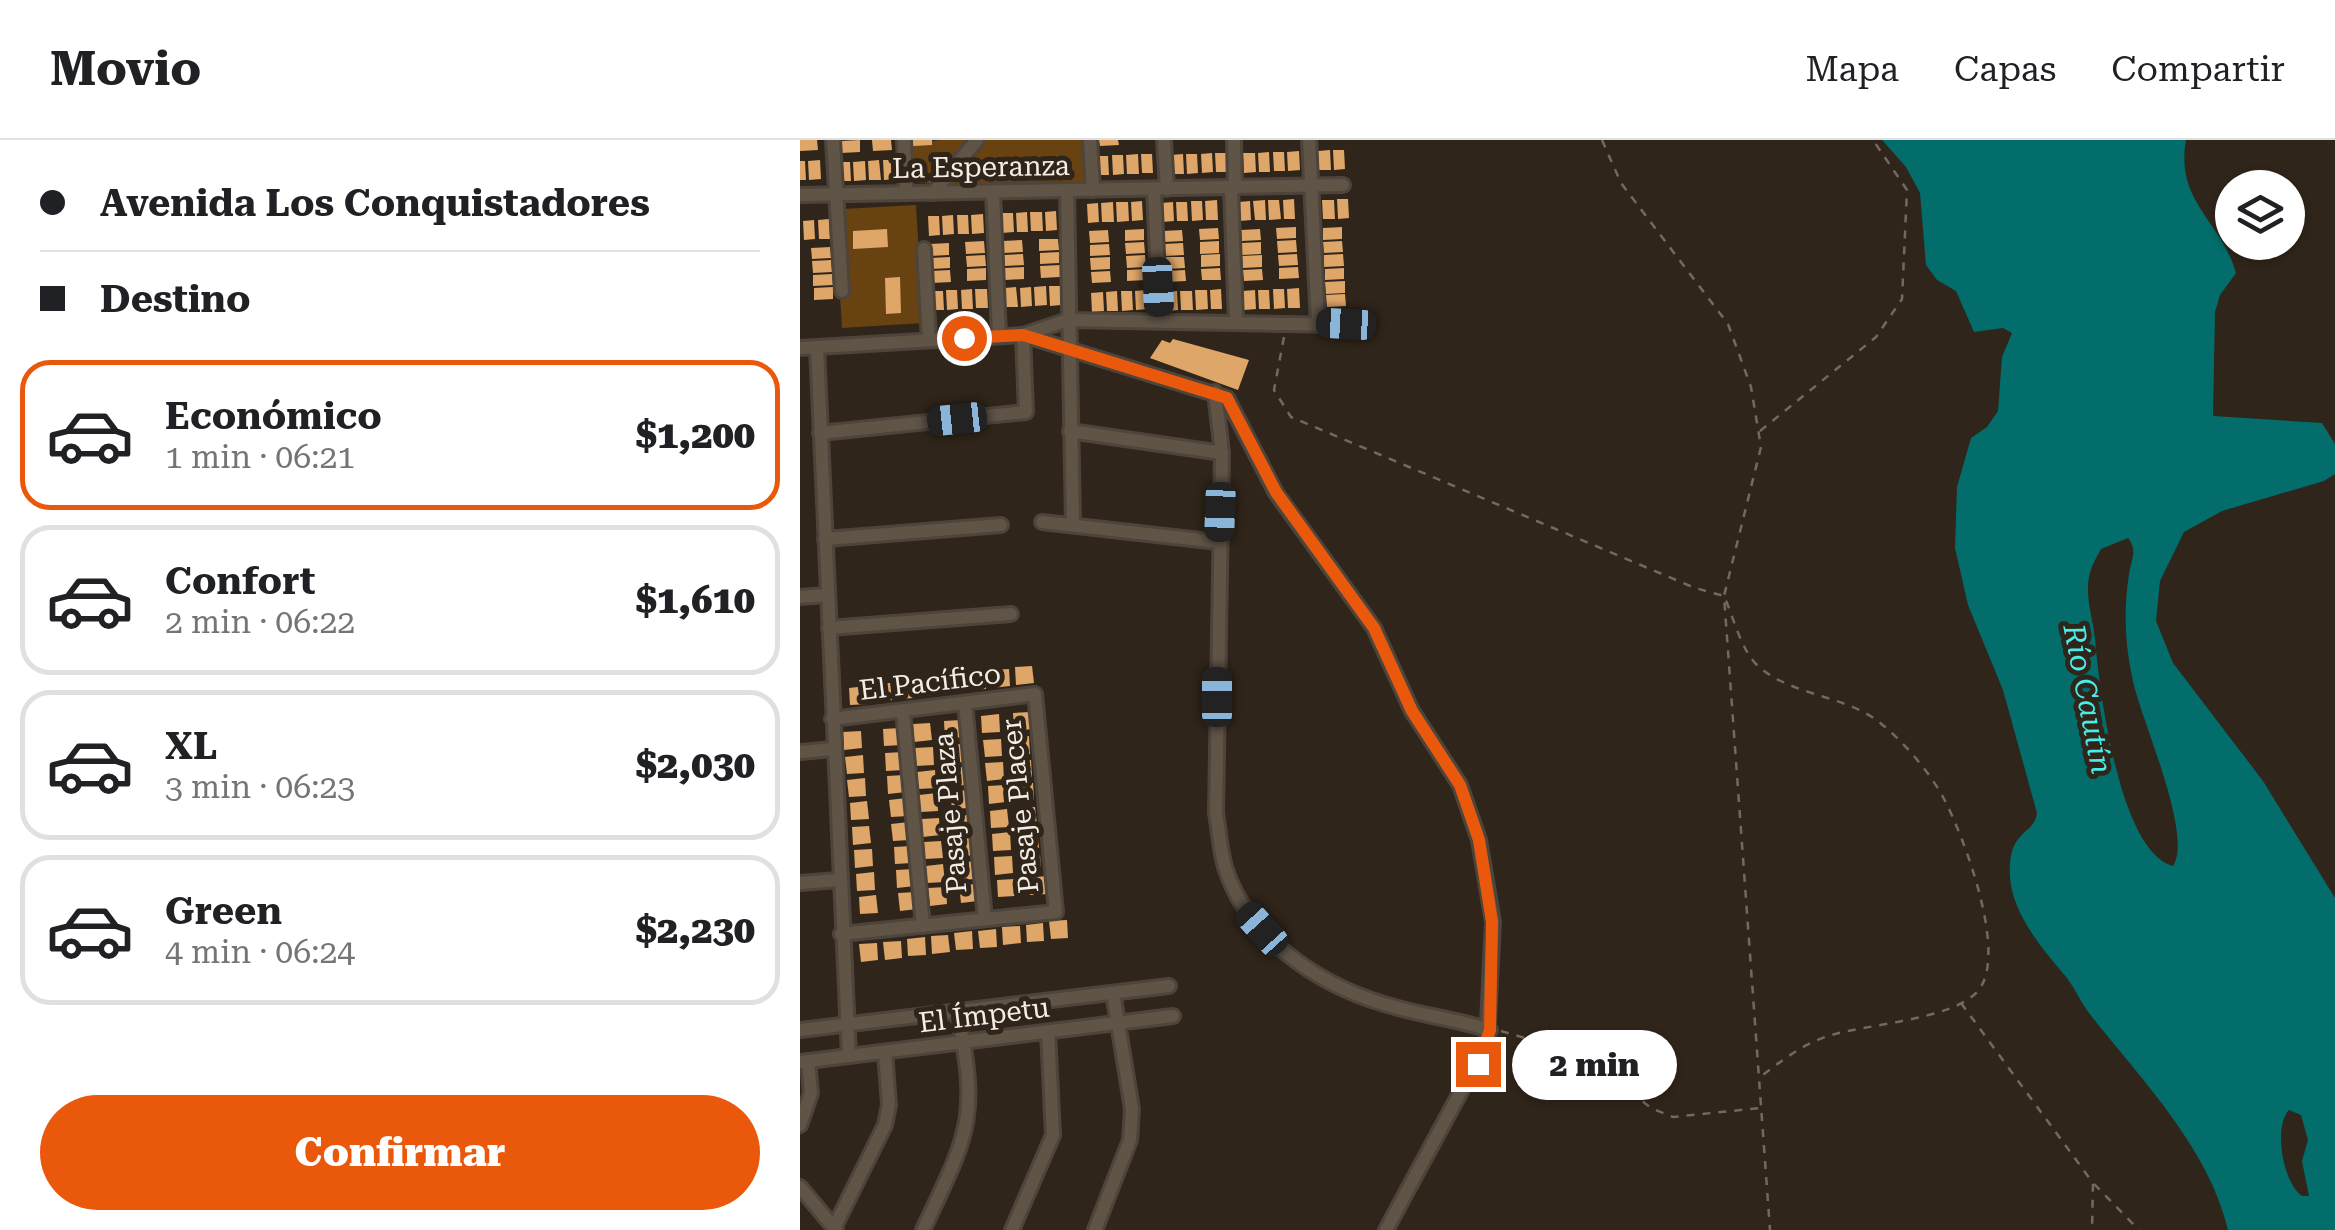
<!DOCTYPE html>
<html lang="es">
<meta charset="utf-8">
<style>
body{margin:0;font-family:"Roboto Serif",serif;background:#f6f6f6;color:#202124;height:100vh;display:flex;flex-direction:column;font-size:38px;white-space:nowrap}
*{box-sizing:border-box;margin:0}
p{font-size:32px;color:#757577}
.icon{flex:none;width:55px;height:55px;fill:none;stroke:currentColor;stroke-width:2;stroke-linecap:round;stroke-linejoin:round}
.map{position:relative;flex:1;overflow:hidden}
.details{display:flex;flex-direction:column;background:#fff;width:800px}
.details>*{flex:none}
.banner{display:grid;align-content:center;height:220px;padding:0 40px;background:#fff}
.fabs{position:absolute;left:1415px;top:30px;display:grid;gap:20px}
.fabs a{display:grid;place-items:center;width:90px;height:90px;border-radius:50%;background:#fff;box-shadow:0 2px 8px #0004;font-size:50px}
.end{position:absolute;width:45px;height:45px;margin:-22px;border:12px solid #ea580c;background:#fff;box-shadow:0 0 0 5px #fff}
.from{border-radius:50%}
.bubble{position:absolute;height:70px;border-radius:35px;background:#fff;box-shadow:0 2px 8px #0004;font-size:32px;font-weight:800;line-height:70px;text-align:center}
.car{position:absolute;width:30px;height:60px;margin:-30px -15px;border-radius:12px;box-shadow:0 0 8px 2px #0007;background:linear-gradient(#222 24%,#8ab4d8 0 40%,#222 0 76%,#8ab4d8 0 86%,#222 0)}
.banner b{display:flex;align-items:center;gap:35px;height:95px;font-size:38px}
.banner b+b{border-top:2px solid #e0e0e0}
.banner i{width:25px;height:25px;background:#202124}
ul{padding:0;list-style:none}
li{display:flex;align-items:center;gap:30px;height:150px;margin:0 20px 15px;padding:0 20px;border:5px solid #e0e0e0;border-radius:30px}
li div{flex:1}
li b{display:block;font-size:38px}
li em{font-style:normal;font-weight:800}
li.selected{border-color:#ea580c}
li>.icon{width:90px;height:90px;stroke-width:1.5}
.action{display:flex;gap:20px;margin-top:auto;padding:20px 40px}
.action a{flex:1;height:115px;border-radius:60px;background:#ea580c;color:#fff;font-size:40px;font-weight:800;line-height:115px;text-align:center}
header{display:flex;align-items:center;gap:60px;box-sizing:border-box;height:140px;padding:0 50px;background:#fff;border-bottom:2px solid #e0e0e0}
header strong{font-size:48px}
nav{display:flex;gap:55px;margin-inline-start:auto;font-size:35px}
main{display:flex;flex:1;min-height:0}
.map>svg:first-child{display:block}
</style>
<header>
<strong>Movio</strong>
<nav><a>Mapa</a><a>Capas</a><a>Compartir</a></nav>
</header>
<main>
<section class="details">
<div class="banner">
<b><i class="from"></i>Avenida Los Conquistadores</b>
<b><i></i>Destino</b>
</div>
<ul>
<li class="selected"><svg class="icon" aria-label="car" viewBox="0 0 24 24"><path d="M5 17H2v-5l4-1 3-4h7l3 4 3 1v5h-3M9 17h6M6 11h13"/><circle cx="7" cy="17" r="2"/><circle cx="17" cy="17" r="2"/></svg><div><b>Económico</b><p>1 min · 06:21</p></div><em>$1,200</em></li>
<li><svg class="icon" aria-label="car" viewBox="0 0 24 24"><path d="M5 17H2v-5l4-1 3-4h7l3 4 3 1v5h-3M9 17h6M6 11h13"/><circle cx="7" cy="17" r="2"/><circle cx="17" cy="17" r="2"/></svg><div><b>Confort</b><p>2 min · 06:22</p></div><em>$1,610</em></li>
<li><svg class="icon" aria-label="car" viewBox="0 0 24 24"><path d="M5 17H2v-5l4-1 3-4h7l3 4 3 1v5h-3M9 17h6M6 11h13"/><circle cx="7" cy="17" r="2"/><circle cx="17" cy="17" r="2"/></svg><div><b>XL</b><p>3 min · 06:23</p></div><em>$2,030</em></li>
<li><svg class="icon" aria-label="car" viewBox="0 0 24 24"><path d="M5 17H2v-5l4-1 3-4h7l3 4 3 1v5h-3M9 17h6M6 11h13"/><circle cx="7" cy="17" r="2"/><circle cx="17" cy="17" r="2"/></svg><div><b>Green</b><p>4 min · 06:24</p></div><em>$2,230</em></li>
</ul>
<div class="action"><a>Confirmar</a></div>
</section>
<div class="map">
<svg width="1535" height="1090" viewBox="0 0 1535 1090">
<rect width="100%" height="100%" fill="#30251a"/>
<g fill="#694211">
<polygon points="141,0 173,0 137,44 110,42 109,4"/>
<polygon points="181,0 286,0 288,41 150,44 181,7"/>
<polygon points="116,65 123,183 42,188 40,155 48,154 43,69"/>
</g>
<path fill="#026d6b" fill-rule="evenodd" d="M 1082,0 L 1386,0 C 1375,62 1421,80 1436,133 L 1420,155 L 1415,172 L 1413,276 L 1522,283 L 1535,304 L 1535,334 L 1524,341 L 1422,371 L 1384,392 L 1360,441 L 1356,481 L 1373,523 L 1463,641 L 1535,758 L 1535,1090 L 1428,1090 C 1409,1009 1343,941 1292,877 C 1282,865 1276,850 1267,838 C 1241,807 1206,768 1210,724 C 1212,690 1234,694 1237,673 L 1203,550 L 1168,465 L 1155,408 L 1157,347 L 1171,298 L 1187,287 L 1198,271 L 1202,217 L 1212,193 L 1203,188 L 1174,192 L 1156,151 L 1137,140 L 1126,125 L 1120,53 L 1106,27 ZM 1328,398 C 1338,410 1331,420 1329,434 C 1323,473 1325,510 1335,549 C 1344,585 1393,697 1373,726 C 1319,712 1299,547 1295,499 C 1293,479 1285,457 1289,437 C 1291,427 1296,418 1301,409 ZM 1489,970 L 1501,975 L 1508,1000 L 1502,1021 L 1509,1056 L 1502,1056 C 1483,1043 1473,987 1489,970 Z"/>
<g fill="#dfa669">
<polygon points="0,0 17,0 18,10 0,11"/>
<polygon points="60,0 60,12 41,13 41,1"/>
<polygon points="72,0 91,0 92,10 73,11"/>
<polygon points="113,0 132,0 132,5 113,6"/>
<polygon points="299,0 318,0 319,5 300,6"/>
<polygon points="530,10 531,30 519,30 518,11"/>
<polygon points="533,10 544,10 545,29 534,30"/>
<polygon points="499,11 500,30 488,31 487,12"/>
<polygon points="469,12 470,32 459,32 458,13"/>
<polygon points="473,12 484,12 485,31 474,31"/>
<polygon points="412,13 413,32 402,33 401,14"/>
<polygon points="415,13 427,13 428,32 416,32"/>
<polygon points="443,13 455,13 456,32 444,33"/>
<polygon points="338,14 339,34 327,34 326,15"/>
<polygon points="341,14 352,14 353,33 342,33"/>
<polygon points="383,14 384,34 372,34 371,15"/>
<polygon points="386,14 397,14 398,33 387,34"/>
<polygon points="312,15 323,15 324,34 313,35"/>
<polygon points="297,16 308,16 309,35 298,35"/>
<polygon points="20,20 21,39 9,40 8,21"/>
<polygon points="79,20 81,40 69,40 68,21"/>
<polygon points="83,20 94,20 95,39 84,40"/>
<polygon points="0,21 5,21 6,40 0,40"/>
<polygon points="65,21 66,40 54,41 53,22"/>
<polygon points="39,22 50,22 51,41 40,41"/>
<polygon points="494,59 495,79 484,79 483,60"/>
<polygon points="537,59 548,59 549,78 538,79"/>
<polygon points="417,60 418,80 406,80 405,61"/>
<polygon points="465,60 466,80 455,80 453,61"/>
<polygon points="468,60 479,60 481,79 469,80"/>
<polygon points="522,60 534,60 535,79 523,79"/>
<polygon points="342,61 343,80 332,81 331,62"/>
<polygon points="391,61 402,61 403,80 392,81"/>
<polygon points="450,61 451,80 440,81 439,62"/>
<polygon points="313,62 314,82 302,82 301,63"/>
<polygon points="316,62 328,62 329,81 317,82"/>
<polygon points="373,62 374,81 362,82 361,63"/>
<polygon points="376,62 387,62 388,81 377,81"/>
<polygon points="298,63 299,82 288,83 287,64"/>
<polygon points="256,71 257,90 246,91 245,72"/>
<polygon points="227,72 228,92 217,92 216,73"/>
<polygon points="230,72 242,72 243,91 231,91"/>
<polygon points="201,73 213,73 214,92 202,93"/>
<polygon points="183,74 184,93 172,94 171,75"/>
<polygon points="153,75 154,94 143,95 142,76"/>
<polygon points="157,75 168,75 169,94 158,94"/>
<polygon points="128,76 139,76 140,95 129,96"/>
<polygon points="29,79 30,99 19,99 18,80"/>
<polygon points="14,80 15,99 4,100 3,81"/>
<polygon points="496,87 496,98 477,99 476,88"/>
<polygon points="542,87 542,99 523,100 523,88"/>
<polygon points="418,88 419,99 400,100 399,89"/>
<polygon points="87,89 88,107 53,109 53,91"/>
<polygon points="344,89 344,100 325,101 325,90"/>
<polygon points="460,89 461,100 442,101 441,90"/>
<polygon points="308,90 309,102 290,103 289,91"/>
<polygon points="382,90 383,101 364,102 363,91"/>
<polygon points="239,99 258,99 259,110 239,111"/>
<polygon points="222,100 223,112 204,113 203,101"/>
<polygon points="496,100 497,112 478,113 477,101"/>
<polygon points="184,101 185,113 166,114 165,102"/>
<polygon points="419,101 419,113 400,114 400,102"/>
<polygon points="542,101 543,112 524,113 523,102"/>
<polygon points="344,102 345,113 326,114 325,103"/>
<polygon points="461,102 461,114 442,115 442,103"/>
<polygon points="149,103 149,115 130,116 130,104"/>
<polygon points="383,103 384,115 365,116 364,104"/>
<polygon points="309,104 310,115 290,116 290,105"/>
<polygon points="30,107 31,118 12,119 11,108"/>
<polygon points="259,112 259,123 240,124 240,113"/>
<polygon points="223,114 224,125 205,126 204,115"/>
<polygon points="420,114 420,126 401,127 401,115"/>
<polygon points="497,114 498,125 479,126 478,115"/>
<polygon points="543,114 544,126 524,127 524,115"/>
<polygon points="185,115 186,126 167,127 166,116"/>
<polygon points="345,115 346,127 327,128 326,116"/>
<polygon points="462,115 462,127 443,128 442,116"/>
<polygon points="150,117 150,128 131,129 130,118"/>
<polygon points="310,117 310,129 291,130 290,118"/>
<polygon points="365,117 384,117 385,128 366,129"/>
<polygon points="31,120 32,132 13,133 12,121"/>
<polygon points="260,125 260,137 241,138 240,126"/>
<polygon points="224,127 224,139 205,140 205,128"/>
<polygon points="498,127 499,138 479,139 479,128"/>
<polygon points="186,128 186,140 167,141 167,129"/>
<polygon points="420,128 421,140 402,140 401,129"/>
<polygon points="544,128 544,139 525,140 525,129"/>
<polygon points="346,129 346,140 327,141 327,130"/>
<polygon points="462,129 463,140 444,141 443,130"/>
<polygon points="150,130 151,142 132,143 131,131"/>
<polygon points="385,130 386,141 366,142 366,131"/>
<polygon points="310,131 311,142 292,143 291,132"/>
<polygon points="32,134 33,145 13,146 13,135"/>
<polygon points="100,137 101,173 86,174 85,138"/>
<polygon points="545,141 545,153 526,154 525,142"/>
<polygon points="246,146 247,165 235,166 234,147"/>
<polygon points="249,146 260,146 261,165 250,166"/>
<polygon points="33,147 33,159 14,160 14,148"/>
<polygon points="216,147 218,167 206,167 205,148"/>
<polygon points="231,147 232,166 221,167 220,148"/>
<polygon points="499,148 500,168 488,168 487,149"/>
<polygon points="172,149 173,169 162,169 161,150"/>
<polygon points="175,149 187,149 188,168 176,168"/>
<polygon points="421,149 422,169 411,169 410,150"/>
<polygon points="473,149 484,149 485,168 474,169"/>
<polygon points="146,150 157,150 158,169 147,170"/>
<polygon points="347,150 348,169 336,170 335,151"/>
<polygon points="395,150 407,150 408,169 396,170"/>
<polygon points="455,150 456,169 444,170 443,151"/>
<polygon points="458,150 469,150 470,169 459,169"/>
<polygon points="131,151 143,151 144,170 132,170"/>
<polygon points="317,151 318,171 307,171 306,152"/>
<polygon points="321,151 332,151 333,170 322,171"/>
<polygon points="377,151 378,170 367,171 366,152"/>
<polygon points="380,151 392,151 393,170 381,170"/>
<polygon points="303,152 304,171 292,172 291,153"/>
<polygon points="545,154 546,166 527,167 526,155"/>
<polygon points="373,199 449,220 438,250 350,218 362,200 370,203"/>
<polygon points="232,526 234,543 216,545 215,527"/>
<polygon points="209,529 210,546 192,548 191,530"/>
<polygon points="185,532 186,549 169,550 167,533"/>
<polygon points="161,535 162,552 145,554 144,536"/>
<polygon points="137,537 139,555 121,556 120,538"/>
<polygon points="114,540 115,558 97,559 96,542"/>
<polygon points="90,543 92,560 74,562 73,544"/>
<polygon points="66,546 68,564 50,565 49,548"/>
<polygon points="230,572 232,589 214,591 213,573"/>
<polygon points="199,574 200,592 182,593 181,576"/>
<polygon points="161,580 163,597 145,599 144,581"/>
<polygon points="130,583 132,600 114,602 113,584"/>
<polygon points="100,588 102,605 84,606 83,589"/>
<polygon points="61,591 62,608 44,610 43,592"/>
<polygon points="229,596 230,614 213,615 211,598"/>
<polygon points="201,599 202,616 185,617 183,600"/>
<polygon points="164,604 165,622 147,623 146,605"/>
<polygon points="133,607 134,625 116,626 115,608"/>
<polygon points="103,612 104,630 86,631 85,613"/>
<polygon points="63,615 64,633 47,634 45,617"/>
<polygon points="231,620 232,637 215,638 213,621"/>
<polygon points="203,622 204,639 187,641 185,623"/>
<polygon points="166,627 167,645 149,646 148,628"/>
<polygon points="135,630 136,648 118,649 117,632"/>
<polygon points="105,635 106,652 88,654 87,636"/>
<polygon points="65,638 66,656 49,657 47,640"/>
<polygon points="233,643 234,660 217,662 215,644"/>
<polygon points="205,645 206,662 189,664 188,646"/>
<polygon points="168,650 169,668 152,669 150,652"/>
<polygon points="137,653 138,671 121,672 119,655"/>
<polygon points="107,658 108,676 91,677 89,660"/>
<polygon points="67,661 69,679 51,680 50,663"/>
<polygon points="235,667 237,685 219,686 218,668"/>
<polygon points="207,669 209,687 191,688 190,671"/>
<polygon points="170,675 172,692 154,694 153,676"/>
<polygon points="139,678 140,695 123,697 122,679"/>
<polygon points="109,682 110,700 93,701 91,684"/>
<polygon points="69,686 71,703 53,705 52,687"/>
<polygon points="237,690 239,708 221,709 220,691"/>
<polygon points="210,692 211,710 193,711 192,694"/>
<polygon points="172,698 174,715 156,717 155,699"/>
<polygon points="141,701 143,718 125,719 124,702"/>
<polygon points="111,706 112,723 95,724 94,707"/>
<polygon points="72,709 73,726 55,728 54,710"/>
<polygon points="240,714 241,731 224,733 222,715"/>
<polygon points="212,716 213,733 195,735 194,717"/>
<polygon points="175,721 176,739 159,740 157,723"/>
<polygon points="143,724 145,742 127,743 126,726"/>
<polygon points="114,729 115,746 97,748 96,730"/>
<polygon points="74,732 75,750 57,751 56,734"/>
<polygon points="246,736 247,754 230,755 228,738"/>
<polygon points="214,739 215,756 198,757 197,740"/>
<polygon points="177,744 178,761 161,763 159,745"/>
<polygon points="146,747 147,764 130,766 128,748"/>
<polygon points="116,752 117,769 100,771 98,753"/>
<polygon points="76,755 78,773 60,774 59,757"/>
<polygon points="267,780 268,798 251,799 249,781"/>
<polygon points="243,783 244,801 227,802 226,785"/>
<polygon points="220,786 221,803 203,805 202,787"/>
<polygon points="196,789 197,807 180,808 178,791"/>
<polygon points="172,791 173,809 156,810 154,793"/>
<polygon points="148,795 150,812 132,814 131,796"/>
<polygon points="125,797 126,815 108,816 107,799"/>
<polygon points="101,801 102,818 85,820 83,802"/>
<polygon points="77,803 78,820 61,822 59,804"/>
</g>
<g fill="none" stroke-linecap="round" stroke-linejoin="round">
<g stroke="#4d443b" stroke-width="18">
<g id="minor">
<polyline points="33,0 42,151"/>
<polyline points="104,0 106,53"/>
<polyline points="290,0 293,50"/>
<polyline points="364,0 367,49"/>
<polyline points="434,0 435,47"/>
<polyline points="509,0 518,183"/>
<polyline points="431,48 436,181"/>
<polyline points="354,49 360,180"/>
<polyline points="267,50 273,385"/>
<polyline points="193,51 199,196"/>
<polyline points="133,53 177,0"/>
<polyline points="0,55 543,45"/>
<polyline points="124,109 129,200"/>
<polyline points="223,195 268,180 546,185"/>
<polyline points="17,207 49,916"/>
<polyline points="0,208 223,195 427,258 476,353 574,488 612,571 660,645 679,700 693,782 687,903 586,1090"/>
<path d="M 415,252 L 422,313 L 416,673 C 419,691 420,710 425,727 C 447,797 517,844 584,864 C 619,875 656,879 690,890"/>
<polyline points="270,291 422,313"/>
<polyline points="20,293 226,272 223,195"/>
<polyline points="242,382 418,402"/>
<polyline points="25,399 201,385"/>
<polyline points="0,457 27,455"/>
<polyline points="29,488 211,474"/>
<polyline points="165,563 185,779"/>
<polyline points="103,571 123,786"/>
<polyline points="32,579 235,554 256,772 41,794"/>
<polyline points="0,612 33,609"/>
<polyline points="0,743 38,740"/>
<polyline points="0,890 369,846"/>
<polyline points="0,922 373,876"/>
<polyline points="0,985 11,953 8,921"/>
<polyline points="0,1047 36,1090"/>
<polyline points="34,1088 85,985 89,965 85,912"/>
<path d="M 123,1090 C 168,994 180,979 157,871"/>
<polyline points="212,1090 253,995 248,892"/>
<polyline points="295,1090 330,1000 332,969 313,853"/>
</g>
</g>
<g stroke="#73695f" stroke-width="2.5" stroke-dasharray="8 8" stroke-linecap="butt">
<polyline points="802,0 821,43 928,184 951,247 961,307 924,456 970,1090"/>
<path d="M 484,197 L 474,250 L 491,277 L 895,448 L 924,456 C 933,476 941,509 956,524 C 989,556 1043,554 1079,582 C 1103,601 1128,630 1143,657 C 1163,694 1210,817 1177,852 C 1150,881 1062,884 1025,897 C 1000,906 980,922 960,937"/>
<polyline points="960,291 1076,197 1102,159 1107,50 1073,0"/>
<polyline points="1161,863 1293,1043 1292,1090"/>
<polyline points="701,891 759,908 813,938 851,968 873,977 960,968"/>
<polyline points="1294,1044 1339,1090"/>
</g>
<use href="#minor" stroke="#605447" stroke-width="12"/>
</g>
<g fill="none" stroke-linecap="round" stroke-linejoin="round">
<polyline stroke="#ea580c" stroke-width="12" points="164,198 223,195 427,258 476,352 574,488 612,571 660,645 679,700 692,782 690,890 678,924"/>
</g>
<g text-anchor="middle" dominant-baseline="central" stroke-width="10" stroke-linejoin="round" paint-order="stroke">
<g font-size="28" fill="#f5eee6" stroke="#30251a">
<text transform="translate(181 27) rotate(-1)">La Esperanza</text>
<text transform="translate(130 542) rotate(-7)">El Pacífico</text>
<text transform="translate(220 666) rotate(-96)">Pasaje Placer</text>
<text transform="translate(150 673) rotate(-95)">Pasaje Plaza</text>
<text transform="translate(184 875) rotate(-7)">El Ímpetu</text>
</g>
<g font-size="30" font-style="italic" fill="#46ede9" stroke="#30251a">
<text transform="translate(1288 559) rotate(79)">Río Cautín</text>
</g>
</g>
</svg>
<div class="fabs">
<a><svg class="icon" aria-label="layers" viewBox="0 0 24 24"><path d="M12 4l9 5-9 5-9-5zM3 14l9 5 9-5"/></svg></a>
</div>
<i class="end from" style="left:164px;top:198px"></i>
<i class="end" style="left:678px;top:924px"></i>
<div class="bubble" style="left:712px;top:890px;width:165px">2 min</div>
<i class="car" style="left:358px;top:147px;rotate:177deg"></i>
<i class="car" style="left:546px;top:184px;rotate:273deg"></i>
<i class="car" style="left:157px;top:279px;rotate:264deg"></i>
<i class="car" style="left:420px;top:372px;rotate:182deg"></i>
<i class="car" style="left:417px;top:557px;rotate:0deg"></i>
<i class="car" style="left:462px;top:789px;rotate:318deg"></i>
</div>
</main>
